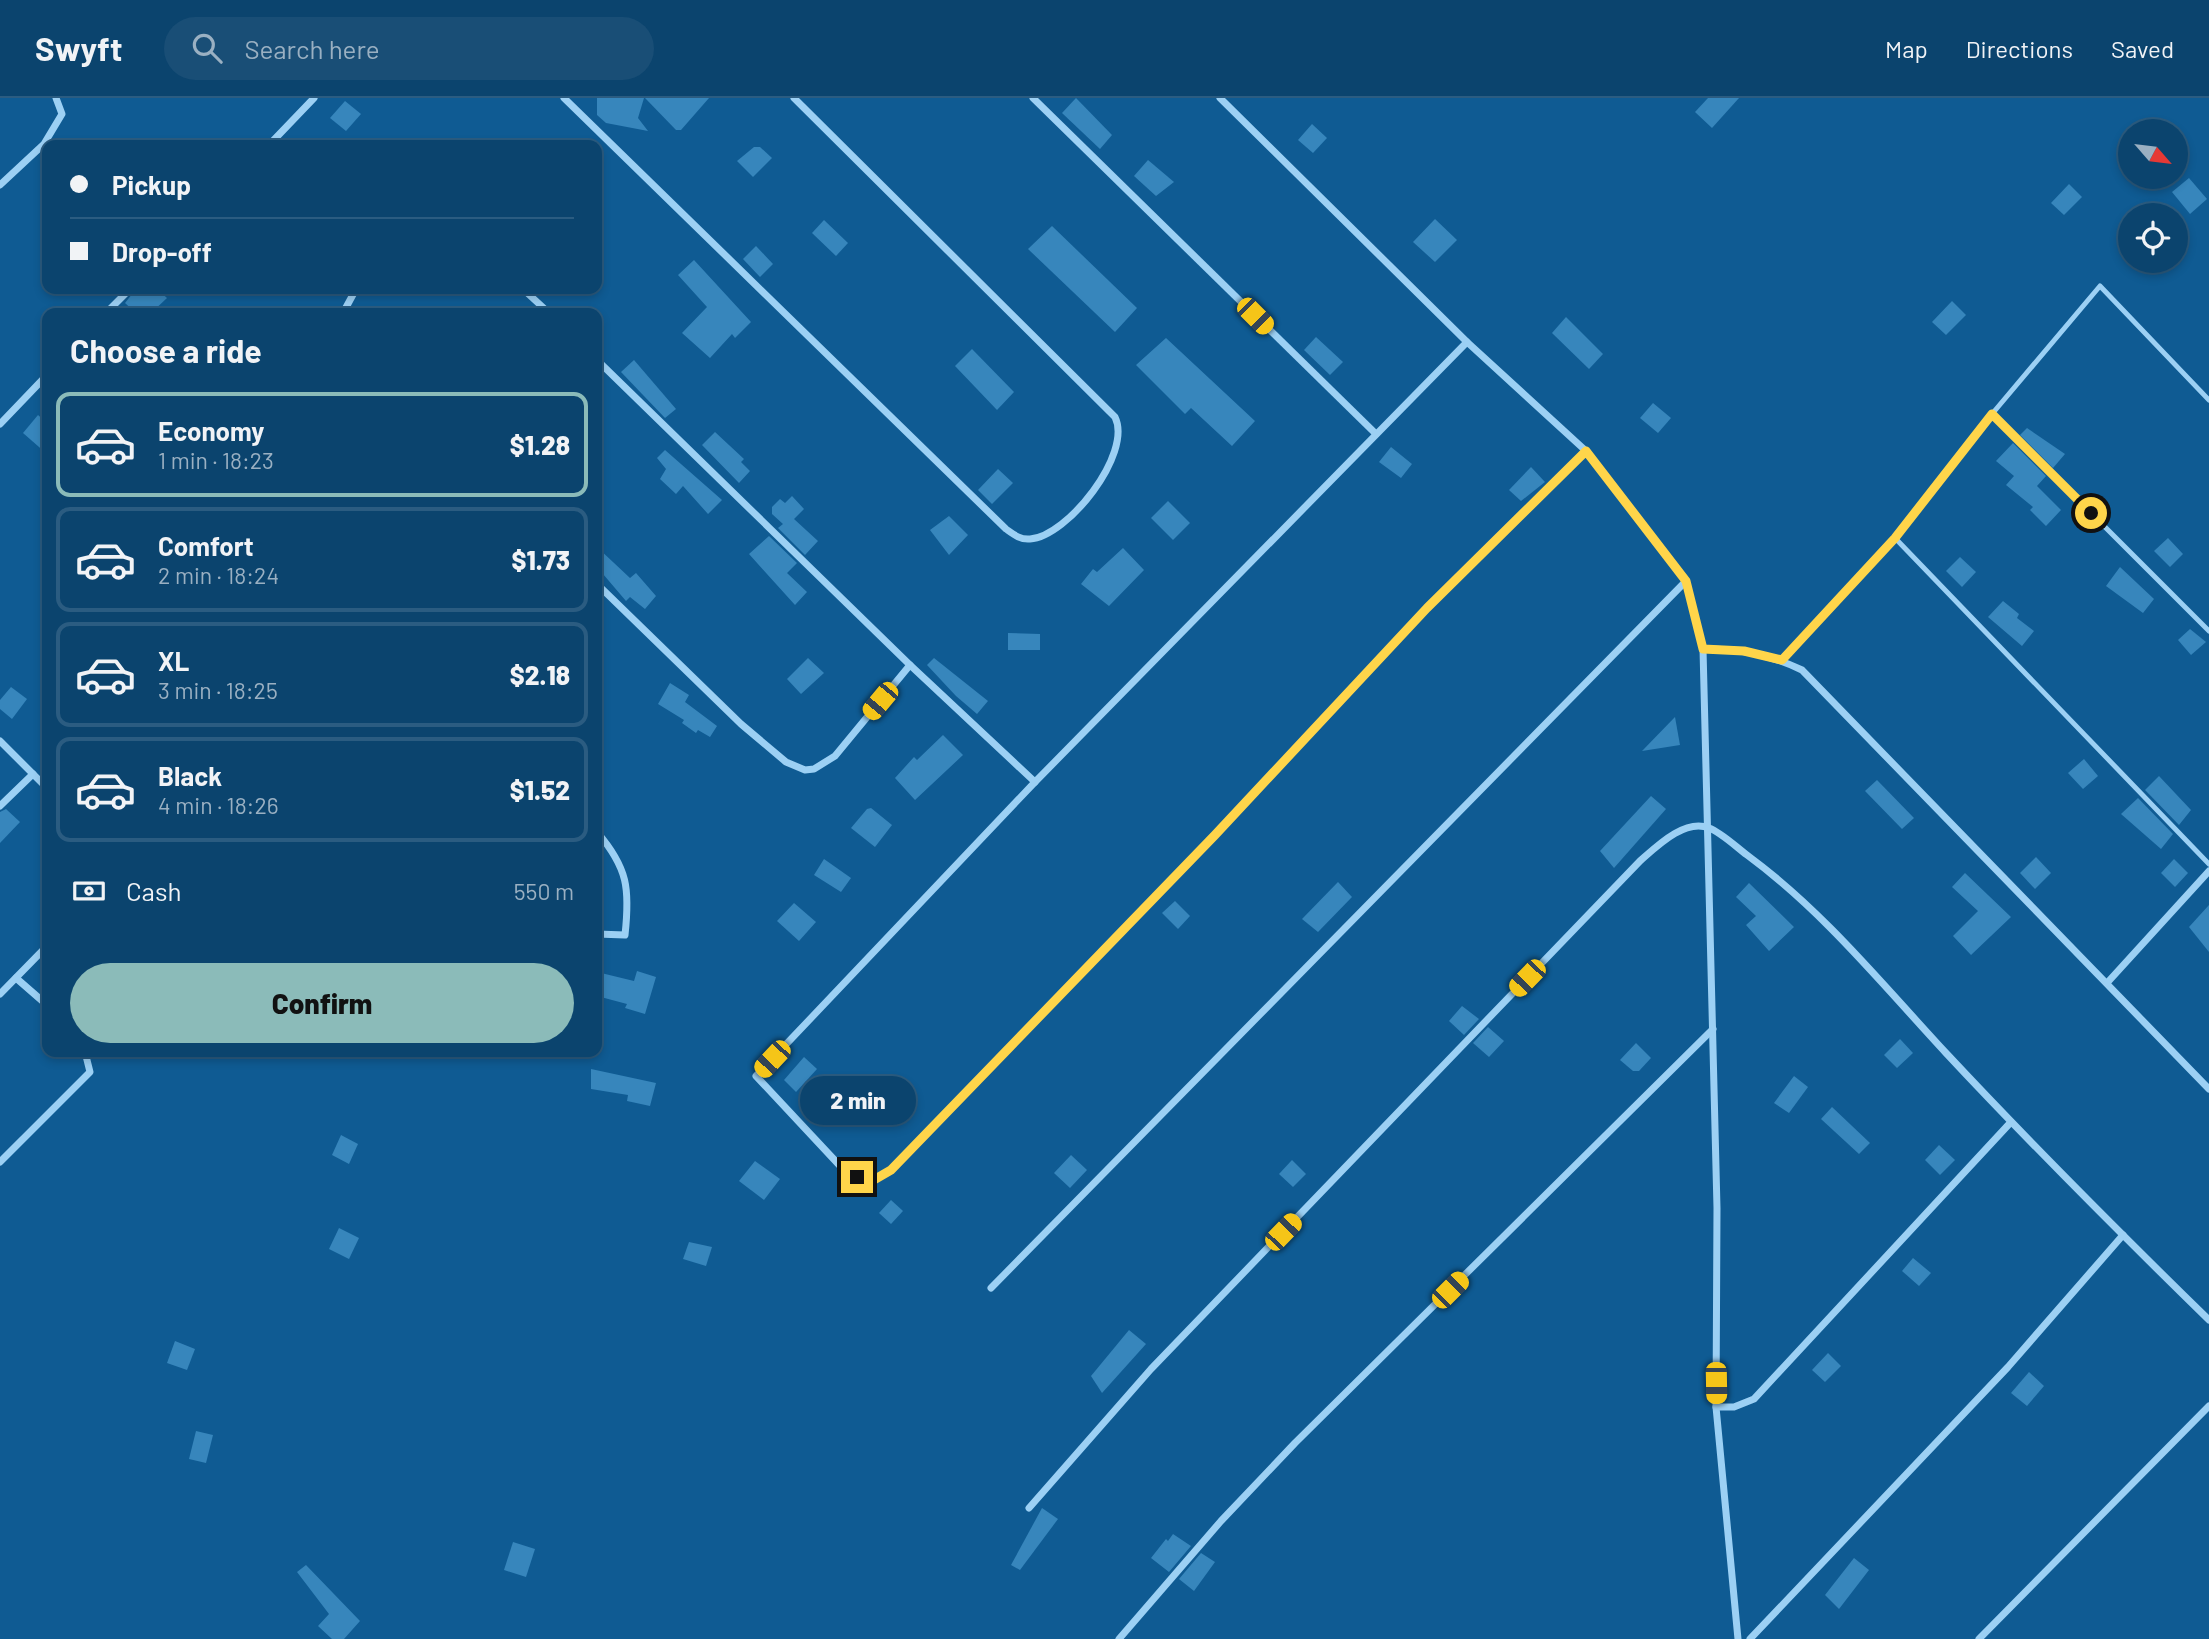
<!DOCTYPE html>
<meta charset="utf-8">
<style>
body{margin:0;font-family:Barlow,sans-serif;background:#194e76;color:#f1f3f6;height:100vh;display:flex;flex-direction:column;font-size:26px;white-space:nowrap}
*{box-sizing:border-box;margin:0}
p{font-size:23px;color:#9ab0c2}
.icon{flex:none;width:38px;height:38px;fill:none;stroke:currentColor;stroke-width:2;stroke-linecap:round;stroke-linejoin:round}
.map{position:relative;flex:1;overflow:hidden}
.side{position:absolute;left:42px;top:210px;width:560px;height:749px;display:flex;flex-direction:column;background:#0b446e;border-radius:14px;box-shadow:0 4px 10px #0003,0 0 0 2px #2b5c81}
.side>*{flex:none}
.hud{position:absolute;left:42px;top:42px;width:560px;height:154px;border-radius:14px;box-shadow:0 4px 10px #0003,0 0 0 2px #2b5c81;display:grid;align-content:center;height:154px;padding:0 28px;background:#0b446e}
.needle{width:46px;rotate:118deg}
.controls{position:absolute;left:2118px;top:21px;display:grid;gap:14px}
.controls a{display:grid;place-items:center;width:70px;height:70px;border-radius:50%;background:#0b446e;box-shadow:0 4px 10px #0003,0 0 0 2px #2b5c81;font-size:35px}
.end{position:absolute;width:32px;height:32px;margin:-16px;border:9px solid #ffd54a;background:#111;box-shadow:0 0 0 4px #111}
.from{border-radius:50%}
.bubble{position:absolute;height:49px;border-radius:24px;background:#0b446e;box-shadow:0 4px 10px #0003,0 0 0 2px #2b5c81;font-size:23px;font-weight:800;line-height:49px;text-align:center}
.car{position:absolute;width:21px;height:42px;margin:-21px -10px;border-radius:9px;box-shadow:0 0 5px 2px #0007;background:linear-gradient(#f5c518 24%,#345 0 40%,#f5c518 0 76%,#345 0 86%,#f5c518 0)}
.hud b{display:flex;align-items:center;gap:24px;height:66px;font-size:26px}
.hud b+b{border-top:2px solid #2b5c81}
.hud i{width:18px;height:18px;background:#f1f3f6}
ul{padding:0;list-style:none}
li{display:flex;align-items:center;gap:21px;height:105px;margin:0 14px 10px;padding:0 14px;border:4px solid #2b5c81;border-radius:14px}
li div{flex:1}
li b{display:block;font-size:26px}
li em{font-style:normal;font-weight:800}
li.on{border-color:#8bbbb9}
li>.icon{width:63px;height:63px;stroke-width:1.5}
h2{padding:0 28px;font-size:32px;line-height:84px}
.pay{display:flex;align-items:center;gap:18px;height:77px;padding:0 28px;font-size:26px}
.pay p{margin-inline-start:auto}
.cta{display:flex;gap:14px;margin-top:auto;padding:14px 28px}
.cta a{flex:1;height:80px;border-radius:42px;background:#8bbbb9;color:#111;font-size:28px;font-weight:800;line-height:80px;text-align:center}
header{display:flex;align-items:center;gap:42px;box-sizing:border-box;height:98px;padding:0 35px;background:#0b446e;border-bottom:2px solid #2b5c81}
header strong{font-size:33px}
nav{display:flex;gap:38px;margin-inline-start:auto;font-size:24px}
.search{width:490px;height:63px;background:#194e76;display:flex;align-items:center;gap:18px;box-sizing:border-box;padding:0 24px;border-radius:38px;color:#9ab0c2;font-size:26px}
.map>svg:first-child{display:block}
</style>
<header>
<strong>Swyft</strong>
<div class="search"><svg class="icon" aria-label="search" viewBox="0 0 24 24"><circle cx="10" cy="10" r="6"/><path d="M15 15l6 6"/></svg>Search here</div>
<nav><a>Map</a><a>Directions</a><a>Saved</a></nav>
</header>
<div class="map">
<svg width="2209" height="1541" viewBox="0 0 2209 1541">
<rect width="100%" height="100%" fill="#0f5b93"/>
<g fill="#3786bc">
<polygon points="597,0 644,0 638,20 648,33 606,25 597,17"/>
<polygon points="645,0 709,0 681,32 676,32"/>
<polygon points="1076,0 1112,37 1100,51 1062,15"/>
<polygon points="1708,0 1739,0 1712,30 1695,14"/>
<polygon points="345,3 361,16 346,33 330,20"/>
<polygon points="1312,26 1327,40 1313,55 1298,42"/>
<polygon points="754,49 760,49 772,60 753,79 737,63"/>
<polygon points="1148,62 1174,84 1156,98 1134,78"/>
<polygon points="2189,80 2207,101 2190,116 2172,94"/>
<polygon points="2069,86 2082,99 2064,117 2051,105"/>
<polygon points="1435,121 1457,142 1435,164 1413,144"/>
<polygon points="824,122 848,145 836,158 812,135"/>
<polygon points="1052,128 1137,210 1115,234 1028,151"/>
<polygon points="756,148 773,166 760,179 743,161"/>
<polygon points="694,162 751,224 735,240 732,236 710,260 682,235 707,209 678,177"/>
<polygon points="136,191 157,191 167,200 151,215 136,215 125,205"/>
<polygon points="1952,203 1966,217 1946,237 1932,224"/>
<polygon points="1566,219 1603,256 1589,271 1552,235"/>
<polygon points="1316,239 1343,264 1330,277 1304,252"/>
<polygon points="1166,240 1255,323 1232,348 1191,310 1185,316 1136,267"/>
<polygon points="972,251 1014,294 997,312 955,268"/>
<polygon points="634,262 676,311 665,320 621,274"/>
<polygon points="1653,305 1671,320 1658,335 1640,320"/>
<polygon points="38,317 47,325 47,356 23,335"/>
<polygon points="2027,330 2065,356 2053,370 2020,337"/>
<polygon points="715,334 744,361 741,364 750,373 739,385 702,347"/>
<polygon points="2013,345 2046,378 2037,388 2061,412 2046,428 2030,412 2033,409 2006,387 2014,378 1996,363"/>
<polygon points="1391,349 1412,366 1401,380 1379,364"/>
<polygon points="665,352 722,402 708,416 683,388 676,396 660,381 666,371 657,360"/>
<polygon points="1531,369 1545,384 1521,403 1509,392"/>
<polygon points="998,371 1013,385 992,406 978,392"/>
<polygon points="792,398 804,411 794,421 818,443 805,457 778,430 783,426 772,416 772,409 780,401 785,405"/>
<polygon points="1168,403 1190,425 1173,442 1151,420"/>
<polygon points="949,418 968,437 949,457 930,432"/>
<polygon points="769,438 797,465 787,475 807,494 795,507 749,456"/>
<polygon points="2168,440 2183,456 2170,469 2154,453"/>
<polygon points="597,449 630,480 636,475 656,498 645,511 630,499 626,503 597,469"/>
<polygon points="1123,450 1144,472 1109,508 1081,486 1093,471 1097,474"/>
<polygon points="1960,459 1976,474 1962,489 1946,473"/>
<polygon points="2120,469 2154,501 2143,515 2106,488"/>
<polygon points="2003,503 2019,516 2017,520 2034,533 2022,548 1988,519"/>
<polygon points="2190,531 2206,544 2191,557 2178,542"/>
<polygon points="1008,535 1040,536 1040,552 1008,552"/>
<polygon points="808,560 824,575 801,596 787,581"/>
<polygon points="934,560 988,603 977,616 956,598 927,567"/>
<polygon points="670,585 689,597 685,604 717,628 710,639 698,632 696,635 682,625 684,622 658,606"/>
<polygon points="11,589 27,601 12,621 0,611 0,602"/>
<polygon points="1675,619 1680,647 1642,653"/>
<polygon points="943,637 963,657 915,702 895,680 914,659 917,662"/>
<polygon points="2084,661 2098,678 2083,691 2068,675"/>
<polygon points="2159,678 2191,712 2179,727 2145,692"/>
<polygon points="1877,682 1914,720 1902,731 1865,693"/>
<polygon points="1651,698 1666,711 1614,770 1600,753"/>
<polygon points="2138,700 2173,736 2161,751 2121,716"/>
<polygon points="871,710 892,727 875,749 851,730 867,711"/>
<polygon points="6,711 20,724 0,745 0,714"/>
<polygon points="2036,759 2051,775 2035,791 2020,775"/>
<polygon points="824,761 851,780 841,794 814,777"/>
<polygon points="2174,761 2188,775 2175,789 2161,775"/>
<polygon points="1965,775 2011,819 1971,857 1953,838 1978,813 1952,789"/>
<polygon points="1338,784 1352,799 1318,834 1302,821"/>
<polygon points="1749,785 1794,829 1769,853 1746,827 1756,818 1736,799"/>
<polygon points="1175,803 1190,818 1178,831 1162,815"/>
<polygon points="794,805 816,824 799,843 777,823"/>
<polygon points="2209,807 2209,854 2189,829"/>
<polygon points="637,873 656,879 645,916 625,910 627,906 597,898 597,874 634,883"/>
<polygon points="1462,908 1479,921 1464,937 1449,923"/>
<polygon points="1488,929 1504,943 1489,959 1473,945"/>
<polygon points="1900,941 1913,955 1897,970 1884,957"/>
<polygon points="1636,945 1651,960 1639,973 1633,973 1620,962"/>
<polygon points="804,959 817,971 796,994 784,982"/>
<polygon points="591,971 656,985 650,1008 627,1003 628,997 591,991"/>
<polygon points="1794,978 1808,989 1789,1015 1774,1005"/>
<polygon points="1832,1009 1870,1045 1859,1056 1821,1021"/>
<polygon points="341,1037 358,1046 349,1066 332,1057"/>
<polygon points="1939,1047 1955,1062 1940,1077 1925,1062"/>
<polygon points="1071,1057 1087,1072 1070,1090 1054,1075"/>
<polygon points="1292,1062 1306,1076 1293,1089 1279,1076"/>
<polygon points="755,1063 780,1081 764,1102 739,1083"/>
<polygon points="891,1102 903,1113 891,1126 879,1115"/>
<polygon points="339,1130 359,1140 349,1161 329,1151"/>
<polygon points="689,1144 712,1149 706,1168 683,1161"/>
<polygon points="1913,1160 1931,1175 1919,1188 1902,1173"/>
<polygon points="1129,1232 1146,1246 1102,1295 1091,1278"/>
<polygon points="175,1243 195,1251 187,1272 167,1265"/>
<polygon points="1828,1255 1841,1268 1825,1284 1812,1272"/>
<polygon points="2029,1274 2044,1288 2027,1308 2011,1295"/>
<polygon points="196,1333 213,1337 206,1365 189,1361"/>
<polygon points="1042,1410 1058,1421 1020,1472 1011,1467"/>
<polygon points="1173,1436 1191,1448 1169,1474 1151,1460 1166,1441 1168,1443"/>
<polygon points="513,1444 535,1451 526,1479 504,1472"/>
<polygon points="1201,1455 1215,1464 1194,1493 1179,1481"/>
<polygon points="1854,1460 1869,1472 1839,1511 1825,1497"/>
<polygon points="306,1467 360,1523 344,1541 332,1541 318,1528 329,1516 297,1474"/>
</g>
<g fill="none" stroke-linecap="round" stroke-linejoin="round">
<g stroke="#9cd0f4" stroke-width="5">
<polyline points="1992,316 2209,533"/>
<polyline points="1895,440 2209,766"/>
<polyline points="1782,562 1895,440 1992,316 2100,188 2209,302"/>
</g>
<g stroke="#9cd0f4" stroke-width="7">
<path d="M 564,0 L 1006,431 C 1013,436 1020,442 1030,441 C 1067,439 1133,356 1115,319 L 794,0"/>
<polyline points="1033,0 1376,336"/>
<polyline points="1220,0 1467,244 1586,353 1686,483 1703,551 1717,1110 1716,1309 1738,1541"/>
<polyline points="269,47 314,0"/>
<polyline points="0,87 44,46 62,16 56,0"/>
<polyline points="523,191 549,215"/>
<polyline points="106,215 130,191"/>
<polyline points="343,215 356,191"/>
<polyline points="1467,244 1035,684 756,978 842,1070 857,1079 872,1082 891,1072 1215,737 1427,510 1586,353"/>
<polyline points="597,262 910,567 1035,684"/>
<polyline points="0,326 47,277"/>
<polyline points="597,486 741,626 786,664 805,672 814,671 835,658 910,567"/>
<path d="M 1703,551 C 1738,550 1771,557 1802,572 L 2209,991"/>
<polyline points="0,643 47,690"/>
<polyline points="0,708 33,676"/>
<path d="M 597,734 C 628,770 630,791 625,837 L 597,836"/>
<polyline points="16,880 47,907"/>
<polyline points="2107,885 2209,773"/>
<polyline points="0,896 47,848"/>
<polyline points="0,1064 90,974 85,954"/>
<polyline points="991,1190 1686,483"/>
<polyline points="1716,1309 1734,1309 1754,1301 2011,1024"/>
<path d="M 1029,1410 L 1151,1271 L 1640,763 C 1656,749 1685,720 1709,730 C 1722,735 1736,749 1747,757 C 1823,813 1882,886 1946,955 C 2031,1046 2120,1135 2209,1222"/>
<polyline points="1119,1541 1221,1423 1295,1345 1713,931"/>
<polyline points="1750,1541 2008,1269 2123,1137"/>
<polyline points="1979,1541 2209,1308"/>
</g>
</g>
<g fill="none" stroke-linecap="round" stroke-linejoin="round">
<polyline stroke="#ffd54a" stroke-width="9" points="857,1079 872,1083 891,1072 1215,737 1427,510 1586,353 1686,483 1703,551 1744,553 1782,562 1895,440 1992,316 2091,415"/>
</g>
</svg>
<div class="controls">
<a><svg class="needle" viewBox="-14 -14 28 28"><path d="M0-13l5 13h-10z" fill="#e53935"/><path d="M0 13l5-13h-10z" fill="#9ab0c2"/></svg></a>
<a><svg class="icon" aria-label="locate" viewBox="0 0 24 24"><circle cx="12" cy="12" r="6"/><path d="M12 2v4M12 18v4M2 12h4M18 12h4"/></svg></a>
</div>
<i class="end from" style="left:2091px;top:415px"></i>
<i class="end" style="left:857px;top:1079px"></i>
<div class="bubble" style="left:800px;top:978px;width:116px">2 min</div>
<i class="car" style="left:1255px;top:218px;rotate:135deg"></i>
<i class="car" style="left:880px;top:603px;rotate:220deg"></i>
<i class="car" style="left:1527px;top:880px;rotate:224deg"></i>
<i class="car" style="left:772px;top:961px;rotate:223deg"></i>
<i class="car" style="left:1283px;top:1134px;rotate:44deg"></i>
<i class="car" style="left:1450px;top:1192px;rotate:45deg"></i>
<i class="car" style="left:1716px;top:1285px;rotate:179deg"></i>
<div class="hud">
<b><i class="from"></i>Pickup</b>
<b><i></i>Drop-off</b>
</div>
<section class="side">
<h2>Choose a ride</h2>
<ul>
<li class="on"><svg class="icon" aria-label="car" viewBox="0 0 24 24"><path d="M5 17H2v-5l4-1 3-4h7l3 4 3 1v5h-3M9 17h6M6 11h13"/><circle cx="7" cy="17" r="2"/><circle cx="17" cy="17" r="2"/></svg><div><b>Economy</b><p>1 min · 18:23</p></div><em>$1.28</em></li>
<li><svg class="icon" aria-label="car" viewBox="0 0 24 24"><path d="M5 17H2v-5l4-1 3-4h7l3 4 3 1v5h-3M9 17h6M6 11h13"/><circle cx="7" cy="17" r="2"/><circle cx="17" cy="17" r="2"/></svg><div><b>Comfort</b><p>2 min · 18:24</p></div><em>$1.73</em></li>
<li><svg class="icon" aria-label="car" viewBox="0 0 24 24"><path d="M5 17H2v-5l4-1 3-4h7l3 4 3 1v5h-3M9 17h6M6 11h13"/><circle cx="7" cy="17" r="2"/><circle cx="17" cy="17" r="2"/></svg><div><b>XL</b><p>3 min · 18:25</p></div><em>$2.18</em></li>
<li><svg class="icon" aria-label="car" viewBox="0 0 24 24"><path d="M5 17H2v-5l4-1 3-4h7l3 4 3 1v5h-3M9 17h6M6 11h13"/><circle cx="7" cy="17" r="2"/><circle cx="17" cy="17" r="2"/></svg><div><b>Black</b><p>4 min · 18:26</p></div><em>$1.52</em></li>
</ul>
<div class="pay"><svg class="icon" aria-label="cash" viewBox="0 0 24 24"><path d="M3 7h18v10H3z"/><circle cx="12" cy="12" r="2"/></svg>Cash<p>550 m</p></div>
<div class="cta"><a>Confirm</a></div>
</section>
</div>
